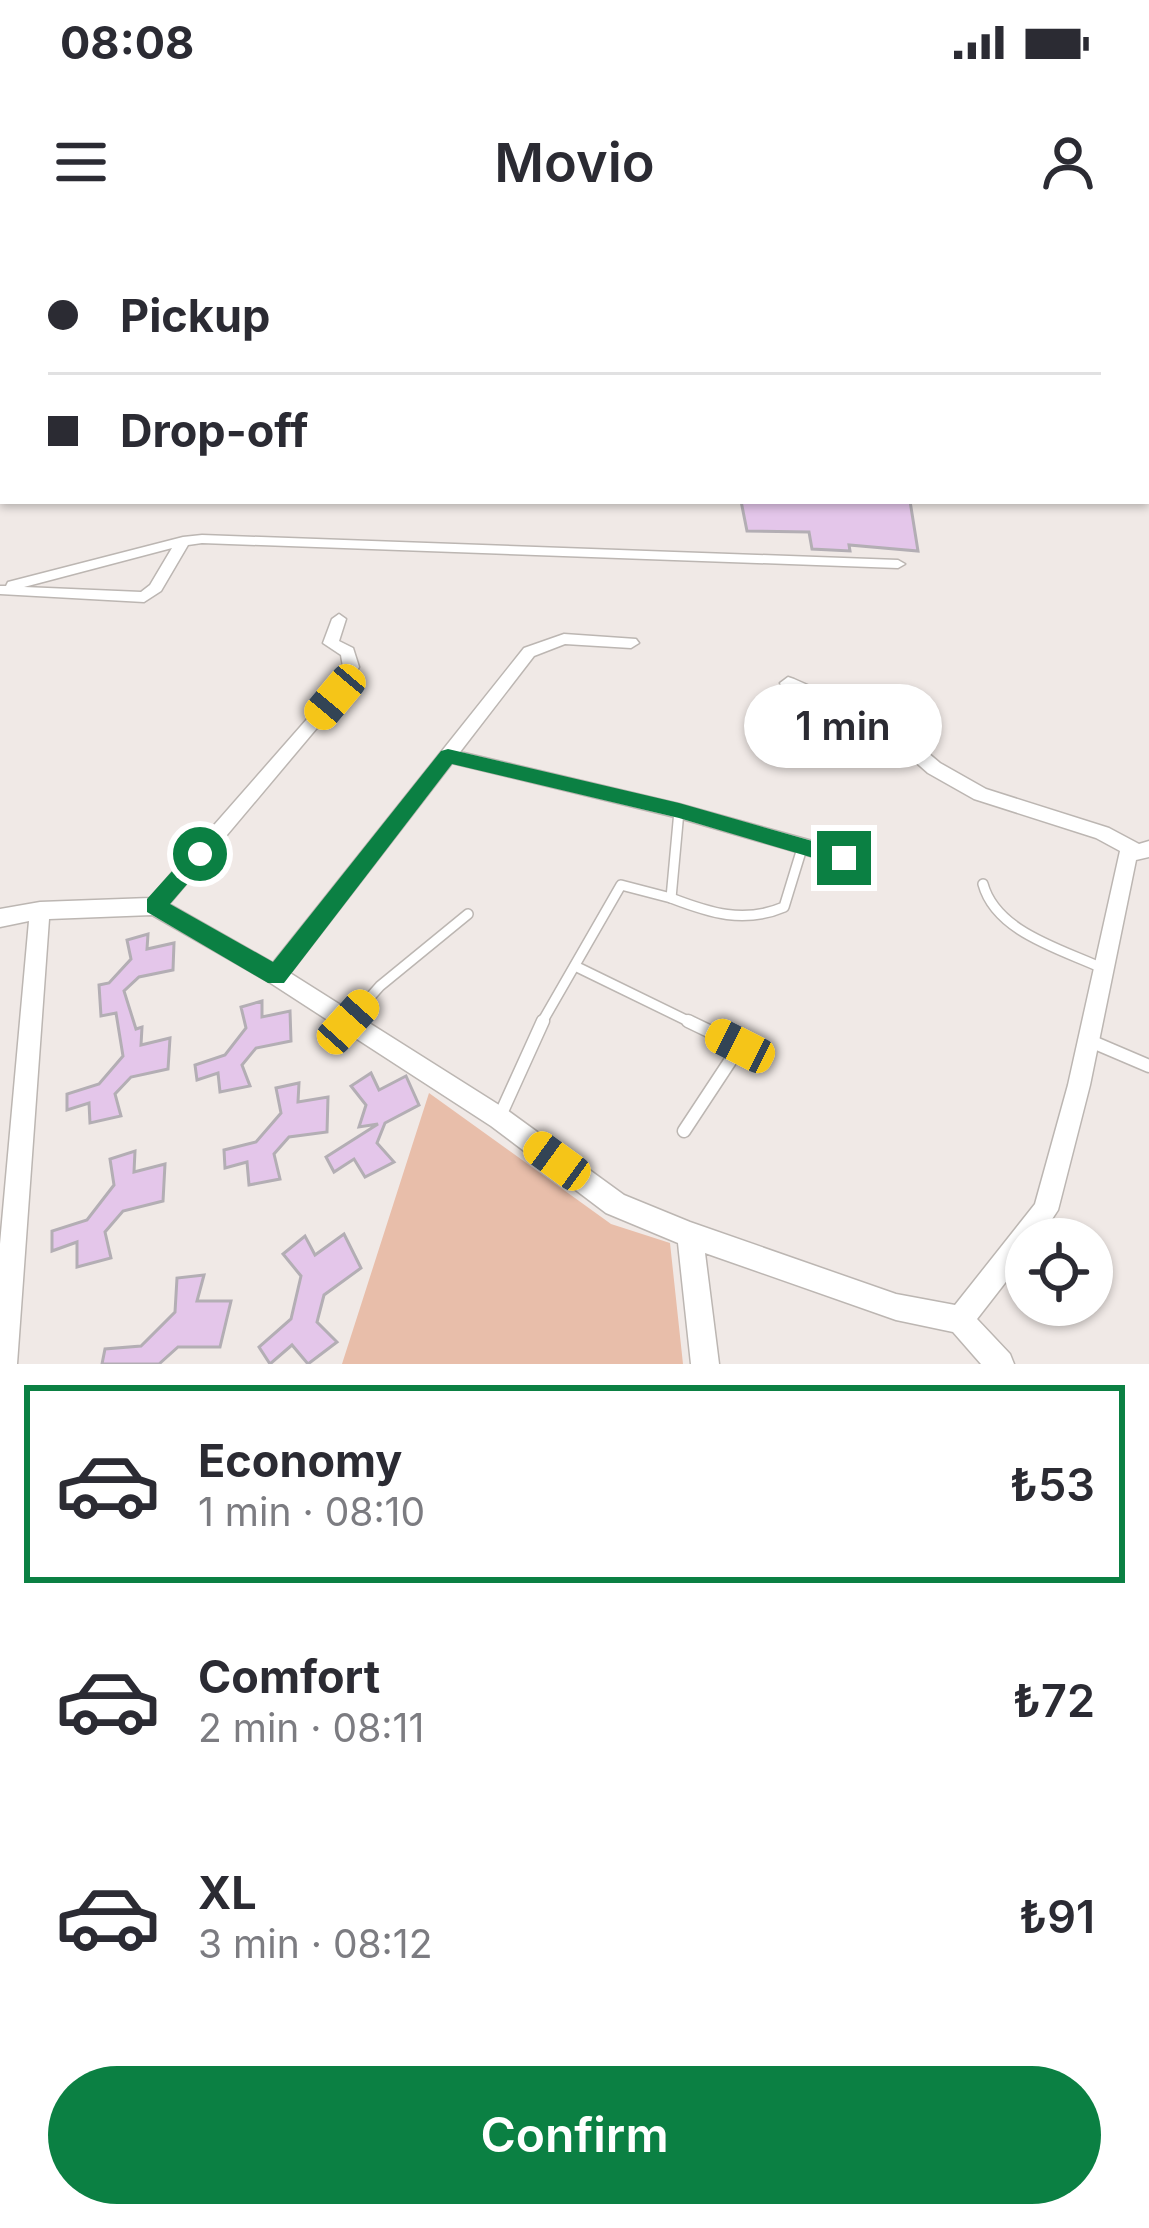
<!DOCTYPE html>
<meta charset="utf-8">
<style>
body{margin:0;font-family:Inter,sans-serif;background:#f7f7f7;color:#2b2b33;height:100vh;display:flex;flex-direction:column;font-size:45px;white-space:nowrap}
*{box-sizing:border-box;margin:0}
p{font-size:39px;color:#7c7c81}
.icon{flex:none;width:66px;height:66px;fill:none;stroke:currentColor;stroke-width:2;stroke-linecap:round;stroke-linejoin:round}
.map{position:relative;height:1124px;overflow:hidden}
.side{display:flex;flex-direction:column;background:#fff;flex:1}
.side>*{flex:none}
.top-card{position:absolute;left:0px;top:0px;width:1149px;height:264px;box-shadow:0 3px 9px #0004;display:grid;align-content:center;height:264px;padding:0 48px;background:#fff}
.tools{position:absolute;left:1005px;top:978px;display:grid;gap:24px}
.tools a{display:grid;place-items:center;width:108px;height:108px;border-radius:50%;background:#fff;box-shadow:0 3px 9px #0004;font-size:60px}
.end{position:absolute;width:54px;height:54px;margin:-27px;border:15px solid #0b8043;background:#fff;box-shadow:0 0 0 6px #fff}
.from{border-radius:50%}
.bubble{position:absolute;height:84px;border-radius:42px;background:#fff;box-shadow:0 3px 9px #0004;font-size:39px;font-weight:600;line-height:84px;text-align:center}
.car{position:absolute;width:36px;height:72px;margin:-36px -18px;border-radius:15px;box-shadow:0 0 9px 3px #0007;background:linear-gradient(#f5c518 24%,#345 0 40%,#f5c518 0 76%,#345 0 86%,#f5c518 0)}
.top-card b{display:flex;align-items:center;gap:42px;height:114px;font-size:45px}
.top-card b+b{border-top:3px solid #e1e1e2}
.top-card i{width:30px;height:30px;background:#2b2b33}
ul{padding:21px 0 0;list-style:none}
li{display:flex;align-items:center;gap:36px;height:198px;margin:0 24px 18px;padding:0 24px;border:6px solid transparent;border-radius:0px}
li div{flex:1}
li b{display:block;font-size:45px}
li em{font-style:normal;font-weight:600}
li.active{border-color:#0b8043}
li>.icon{width:108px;height:108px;stroke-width:1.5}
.primary-button{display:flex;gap:24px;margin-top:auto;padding:24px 48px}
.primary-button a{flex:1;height:138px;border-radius:72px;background:#0b8043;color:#fff;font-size:48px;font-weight:600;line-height:138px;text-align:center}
.status{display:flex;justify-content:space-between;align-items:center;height:84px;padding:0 60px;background:#fff;direction:ltr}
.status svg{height:33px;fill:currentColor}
header{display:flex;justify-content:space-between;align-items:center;height:156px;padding:0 48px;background:#fff;font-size:54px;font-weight:600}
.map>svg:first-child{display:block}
</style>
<div class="status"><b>08:08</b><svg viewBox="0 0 49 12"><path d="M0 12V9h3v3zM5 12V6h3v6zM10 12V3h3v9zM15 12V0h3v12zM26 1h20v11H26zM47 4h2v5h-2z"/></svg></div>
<header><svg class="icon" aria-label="menu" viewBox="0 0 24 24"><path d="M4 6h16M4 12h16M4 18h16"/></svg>Movio<svg class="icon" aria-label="person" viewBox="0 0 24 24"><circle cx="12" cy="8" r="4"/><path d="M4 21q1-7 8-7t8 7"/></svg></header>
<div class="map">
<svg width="1149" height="1124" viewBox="0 0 1149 1124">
<rect width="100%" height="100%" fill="#f0e9e6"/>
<polygon fill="#e8beaa" points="429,853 611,984 670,1003 683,1124 342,1124"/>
<g fill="#e4c6ea" stroke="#b3aeb4" stroke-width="3">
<polygon points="741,261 910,261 918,311 849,305 850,311 812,309 809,292 747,291"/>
<polygon points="148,694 147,709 174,703 173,730 139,737 124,751 136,789 142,787 141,805 170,798 168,829 131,837 115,854 121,876 90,883 89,863 67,870 67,854 99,844 123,816 116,773 101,776 99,745 109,743 131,719 127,700"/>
<polygon points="262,761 262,777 290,771 291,801 256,808 242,825 250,846 220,852 218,833 197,840 195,825 225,815 246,788 241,767"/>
<polygon points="371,833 379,850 406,836 419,865 385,883 377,903 394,922 365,937 354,919 334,932 326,917 378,884 359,887 366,865 351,846"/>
<polygon points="299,843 298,862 328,857 327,892 289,897 274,914 280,939 249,945 247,922 225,928 224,910 256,902 281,873 276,848"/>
<polygon points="135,911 134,932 165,924 163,961 123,971 105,992 111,1018 77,1027 77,1002 52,1011 52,991 87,980 114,945 110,919"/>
<polygon points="344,994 361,1028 324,1055 317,1082 337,1102 308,1124 292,1105 270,1124 259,1107 291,1079 301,1036 283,1014 305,996 315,1015"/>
<polygon points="204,1035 197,1061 231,1061 220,1107 178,1107 159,1124 102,1124 105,1109 141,1106 175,1072 177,1038"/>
</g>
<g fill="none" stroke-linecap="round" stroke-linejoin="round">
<g stroke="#bcb6b2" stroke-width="12">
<g id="lane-far1">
<path d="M 983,644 C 996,692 1061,709 1102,728"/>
<path d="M 671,658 C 710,673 744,684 784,667 L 803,605"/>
<polyline points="575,726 694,784"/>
<polyline points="348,782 380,746 468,674"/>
<polyline points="541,784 621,645 671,658 679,571"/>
</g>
</g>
<g stroke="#bcb6b2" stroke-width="15">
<g id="lane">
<polyline points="1088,800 1149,826"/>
<polyline points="499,878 543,781"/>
<polyline points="684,891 740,806 688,781"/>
</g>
</g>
<g stroke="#bcb6b2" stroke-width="3">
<g id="street">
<polygon points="20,0 29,0 27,3 18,3"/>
<rect x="1146" y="45" width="3" height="6"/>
<rect x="1146" y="95" width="3" height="6"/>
<rect x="0" y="137" width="3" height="6"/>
<rect x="0" y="220" width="3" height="8"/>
<path d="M 202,295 L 898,320 L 905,324 L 898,328 L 202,303 L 188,305 L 161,351 L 144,362 L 0,354 L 0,346 L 6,346 L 8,342 L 183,297 ZM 172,308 L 150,345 L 141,352 L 24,347 Z"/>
<polygon points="339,374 346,379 339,401 353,408 359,427 343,457 169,664 273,723 524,408 564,394 636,399 639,403 631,408 565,404 534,416 460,512 679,564 845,610 852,613 854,618 852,623 845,626 679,578 452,523 290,733 507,870 624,955 690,982 896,1054 955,1065 1035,964 1068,845 1120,611 1096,598 974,559 928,533 879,490 782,447 780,443 788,437 794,439 891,482 940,523 986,549 1109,588 1139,604 1149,601 1149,617 1136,620 1090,845 1058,970 1039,999 1026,999 1026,1016 977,1079 1010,1114 1014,1124 981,1124 953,1092 896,1080 705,1013 719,1124 691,1124 678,1003 606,973 491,886 269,742 152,675 49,679 17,1124 0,1124 0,1004 29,681 0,687 0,669 40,662 150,658 329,454 343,427 341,415 323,403 332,379"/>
</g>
</g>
<g stroke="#bcb6b2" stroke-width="3">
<g id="secondary">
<polygon points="0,0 8,0 0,9"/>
<polygon points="0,46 3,47 3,59 0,58"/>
</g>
</g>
<g stroke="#bcb6b2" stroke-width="3">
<g id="highway">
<polygon points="3,74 3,86 0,87 0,75"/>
<rect x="0" y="101" width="3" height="12"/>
</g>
</g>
<use href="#lane-far1" stroke="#fff" stroke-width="9"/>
<use href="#lane" stroke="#fff" stroke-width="12"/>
<use href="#street" fill="#fff" fill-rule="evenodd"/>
<use href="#secondary" fill="#fff" fill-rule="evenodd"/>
<use href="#highway" fill="#fff" fill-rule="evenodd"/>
</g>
<polygon fill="#0b8043" points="448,509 679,563 844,610 855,618 844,627 679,578 452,524 284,743 268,743 147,672 147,659 193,608 208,608 208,620 170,664 273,722 441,511"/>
</svg>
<div class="tools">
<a><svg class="icon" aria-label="locate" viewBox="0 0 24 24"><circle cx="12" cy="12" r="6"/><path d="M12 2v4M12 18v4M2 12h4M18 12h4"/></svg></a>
</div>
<i class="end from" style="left:200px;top:614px"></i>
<i class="end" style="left:844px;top:618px"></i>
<div class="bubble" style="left:744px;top:444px;width:198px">1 min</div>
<i class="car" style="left:335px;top:457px;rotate:220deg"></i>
<i class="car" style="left:348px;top:782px;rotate:42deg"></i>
<i class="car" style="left:740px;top:806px;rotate:297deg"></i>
<i class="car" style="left:557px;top:921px;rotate:306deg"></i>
<div class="top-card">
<b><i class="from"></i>Pickup</b>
<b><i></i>Drop-off</b>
</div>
</div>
<section class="side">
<ul>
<li class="active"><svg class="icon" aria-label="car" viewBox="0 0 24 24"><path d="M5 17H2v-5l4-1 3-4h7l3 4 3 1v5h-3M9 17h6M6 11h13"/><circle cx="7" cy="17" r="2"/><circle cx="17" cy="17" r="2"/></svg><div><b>Economy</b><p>1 min · 08:10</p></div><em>₺53</em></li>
<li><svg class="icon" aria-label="car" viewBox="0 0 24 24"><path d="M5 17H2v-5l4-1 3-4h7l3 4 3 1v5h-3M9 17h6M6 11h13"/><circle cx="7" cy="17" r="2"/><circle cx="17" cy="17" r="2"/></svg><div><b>Comfort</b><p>2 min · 08:11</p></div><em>₺72</em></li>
<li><svg class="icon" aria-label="car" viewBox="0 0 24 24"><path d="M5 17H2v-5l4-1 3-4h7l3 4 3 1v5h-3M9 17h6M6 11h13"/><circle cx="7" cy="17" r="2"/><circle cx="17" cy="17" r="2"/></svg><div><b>XL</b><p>3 min · 08:12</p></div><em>₺91</em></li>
</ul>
<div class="primary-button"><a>Confirm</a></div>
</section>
